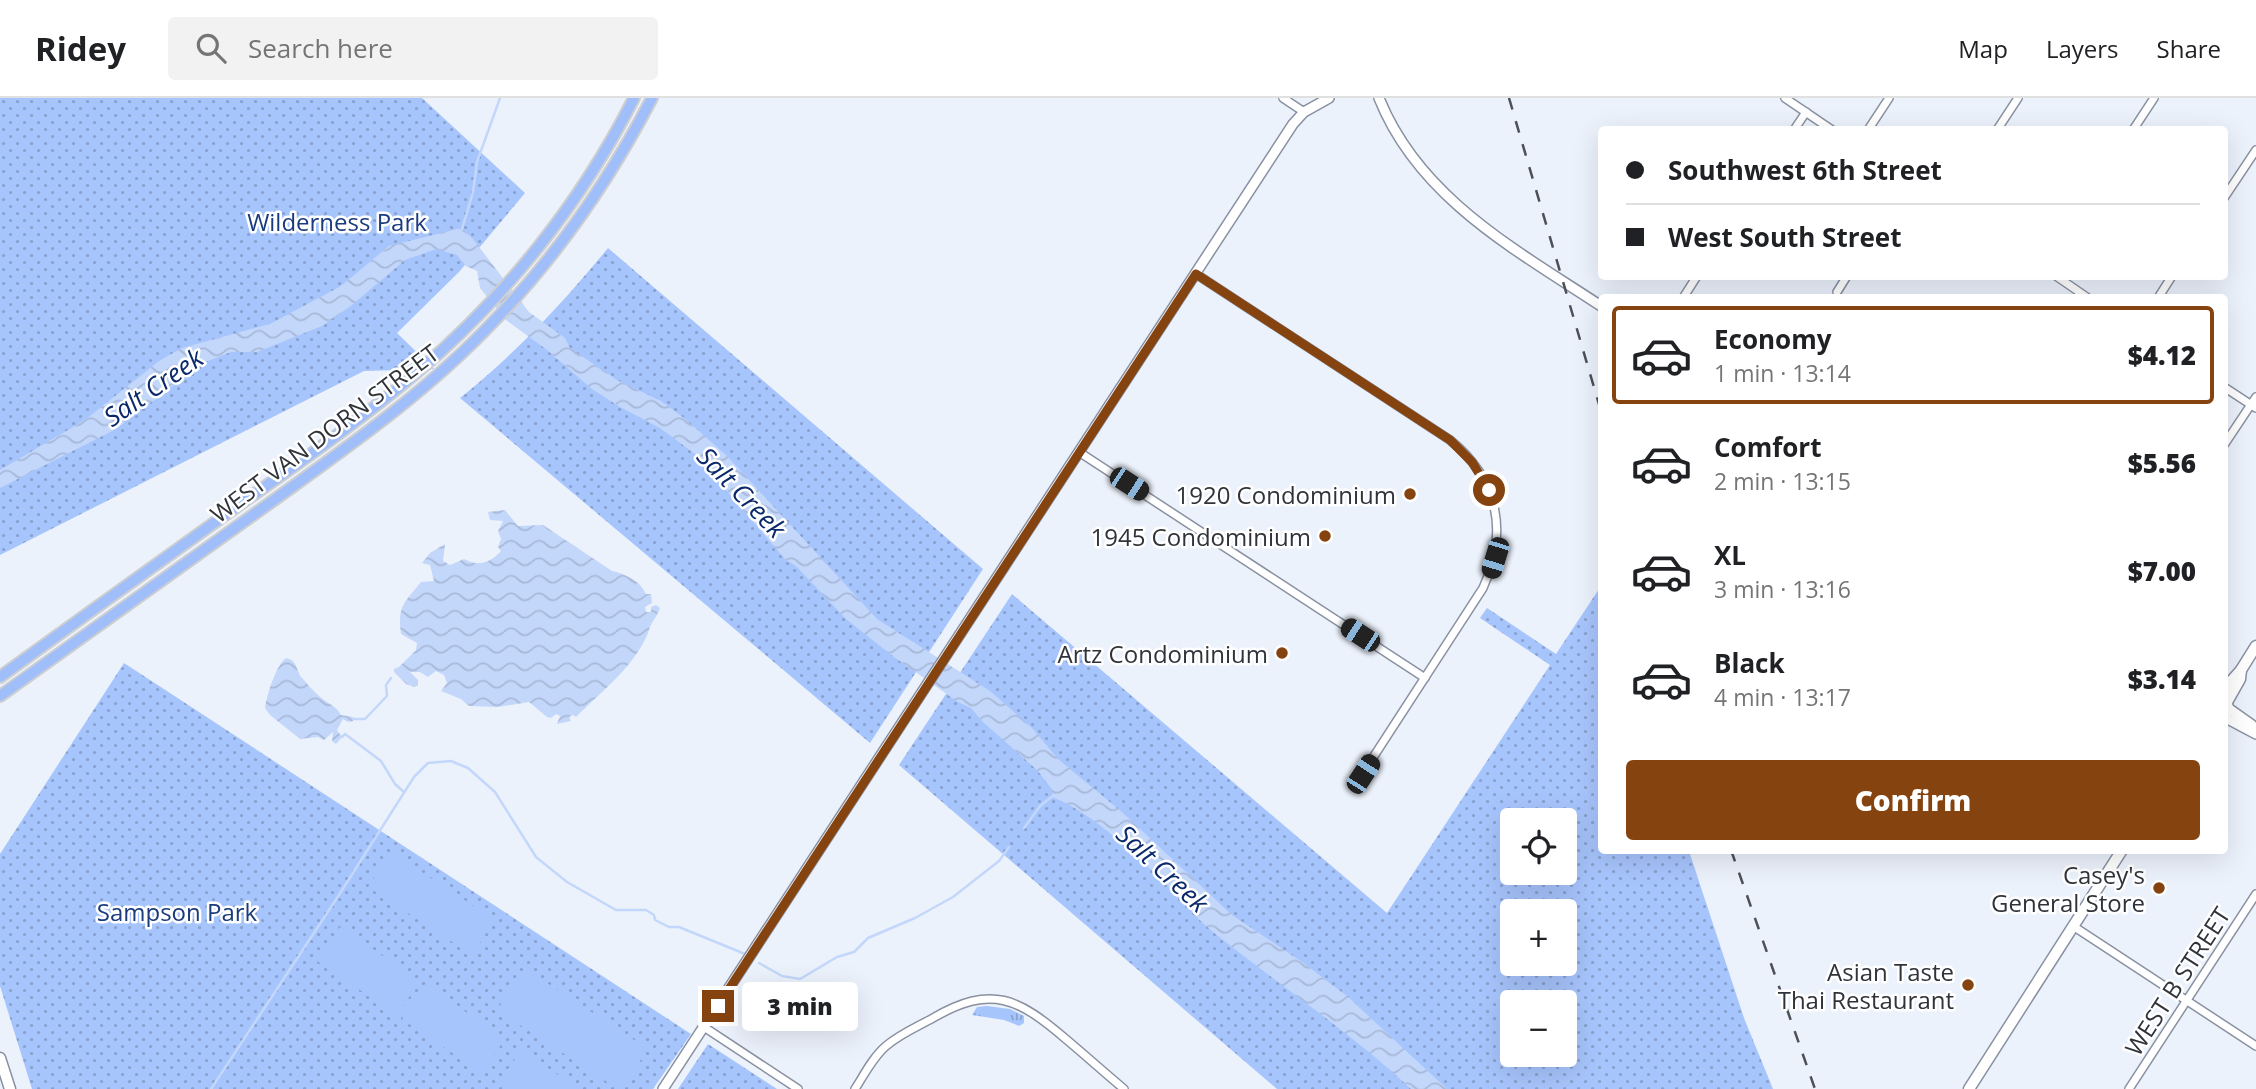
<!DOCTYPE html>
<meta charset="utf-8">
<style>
body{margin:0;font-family:"Open Sans",sans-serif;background:#f2f2f2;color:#202124;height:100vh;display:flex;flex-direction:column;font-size:26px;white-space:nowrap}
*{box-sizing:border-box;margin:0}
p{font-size:23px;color:#757577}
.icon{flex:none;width:38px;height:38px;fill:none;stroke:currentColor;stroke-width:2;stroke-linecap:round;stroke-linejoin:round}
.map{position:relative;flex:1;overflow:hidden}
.sheet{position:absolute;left:1598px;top:196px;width:630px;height:560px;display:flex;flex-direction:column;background:#fff;border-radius:7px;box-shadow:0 7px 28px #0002}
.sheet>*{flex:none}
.banner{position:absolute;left:1598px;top:28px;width:630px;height:154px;border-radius:7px;box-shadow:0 7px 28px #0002;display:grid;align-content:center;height:154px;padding:0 28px;background:#fff}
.controls{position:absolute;left:1500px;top:710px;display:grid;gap:14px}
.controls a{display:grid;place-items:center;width:77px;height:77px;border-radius:7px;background:#fff;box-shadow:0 7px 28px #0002;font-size:35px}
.end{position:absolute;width:32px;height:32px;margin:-16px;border:9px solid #854310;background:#fff;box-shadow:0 0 0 4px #fff}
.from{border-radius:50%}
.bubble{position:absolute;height:49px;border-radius:7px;background:#fff;box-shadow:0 7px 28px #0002;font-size:23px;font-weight:800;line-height:49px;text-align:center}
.car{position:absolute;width:21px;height:42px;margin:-21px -10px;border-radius:9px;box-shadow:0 0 5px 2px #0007;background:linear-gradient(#222 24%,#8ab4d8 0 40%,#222 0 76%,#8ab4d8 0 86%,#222 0)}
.banner b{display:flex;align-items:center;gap:24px;height:66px;font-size:26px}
.banner b+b{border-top:2px solid #e0e0e0}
.banner i{width:18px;height:18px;background:#202124}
ul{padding:12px 0 0;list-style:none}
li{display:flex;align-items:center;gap:21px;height:98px;margin:0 14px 10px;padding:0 14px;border:4px solid transparent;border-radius:7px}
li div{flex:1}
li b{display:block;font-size:26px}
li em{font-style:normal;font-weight:800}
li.active{border-color:#854310}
li>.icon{width:63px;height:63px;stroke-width:1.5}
.cta{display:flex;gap:14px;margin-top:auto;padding:14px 28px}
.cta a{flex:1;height:80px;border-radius:7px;background:#854310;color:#fff;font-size:28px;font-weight:800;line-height:80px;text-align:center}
header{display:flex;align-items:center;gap:42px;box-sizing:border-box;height:98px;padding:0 35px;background:#fff;border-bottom:2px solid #e0e0e0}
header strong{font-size:33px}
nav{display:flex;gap:38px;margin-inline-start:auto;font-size:24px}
.search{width:490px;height:63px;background:#f2f2f2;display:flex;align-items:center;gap:18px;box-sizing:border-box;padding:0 24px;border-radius:7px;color:#757577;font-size:26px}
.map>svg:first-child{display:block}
</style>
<header>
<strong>Ridey</strong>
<div class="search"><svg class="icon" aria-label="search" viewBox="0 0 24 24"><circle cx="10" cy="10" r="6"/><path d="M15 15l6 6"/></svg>Search here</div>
<nav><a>Map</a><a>Layers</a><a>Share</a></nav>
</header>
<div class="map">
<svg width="2256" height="991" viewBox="0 0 2256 991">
<defs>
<pattern id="grass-tufts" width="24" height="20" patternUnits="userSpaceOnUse" patternTransform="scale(1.75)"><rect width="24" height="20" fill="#a7c5fd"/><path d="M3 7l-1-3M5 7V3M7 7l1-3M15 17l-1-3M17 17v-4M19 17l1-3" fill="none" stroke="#88a1ce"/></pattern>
<pattern id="park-dots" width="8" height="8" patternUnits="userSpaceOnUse" patternTransform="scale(1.75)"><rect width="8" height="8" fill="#a7c5fd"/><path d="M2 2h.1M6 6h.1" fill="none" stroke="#88a1ce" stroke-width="1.8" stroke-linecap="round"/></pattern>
<pattern id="water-waves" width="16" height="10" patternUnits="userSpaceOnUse" patternTransform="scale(1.75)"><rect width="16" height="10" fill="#c3d7fb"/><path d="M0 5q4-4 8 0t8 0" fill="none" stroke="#a8b9d8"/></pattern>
</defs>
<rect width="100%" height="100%" fill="#ecf2fc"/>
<polygon fill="url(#grass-tufts)" points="987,908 1010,911 1024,918 1024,925 1019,928 1004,922 972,917 977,909"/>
<g fill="url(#park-dots)" fill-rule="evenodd">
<polygon points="0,0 422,0 525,95 459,174 397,235 434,271 364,273 0,457"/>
<path d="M 608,150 L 983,471 L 870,645 L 460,300 C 516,255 563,205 608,150 Z"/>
<path d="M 1601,488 L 1601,752 L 1689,753 L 1744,920 L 1773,991 L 1277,991 L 899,667 L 1012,496 L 1387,815 L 1550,567 L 1480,520 L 1487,510 L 1556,556 ZM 1512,723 L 1564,723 L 1564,775 L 1512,775 ZM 1512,814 L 1564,814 L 1564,866 L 1512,866 ZM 1512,905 L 1564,905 L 1564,957 L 1512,957 Z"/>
<polygon points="124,565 691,936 653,991 32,991 0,888 0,756"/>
<polygon points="708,946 777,991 678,991"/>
</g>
<g fill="#a7c5fd">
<polygon points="391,754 495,822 472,857 368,789"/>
<polygon points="340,829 420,883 397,917 317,863"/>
<polygon points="524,870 648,951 622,991 618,991 497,912"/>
<polygon points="425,886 505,941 482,975 402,921"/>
<polygon points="521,952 579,991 505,991 498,986"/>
</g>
<g fill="url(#water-waves)">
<path d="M 461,130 L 473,141 L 529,214 L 565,240 L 570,250 L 617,282 L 661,303 L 684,320 L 727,358 L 877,521 L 990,593 L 1033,631 L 1058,661 L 1123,715 L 1232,817 L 1302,864 L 1347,898 L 1447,991 L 1411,991 C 1349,933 1279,887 1213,834 C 1198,822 1185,806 1172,792 C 1144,764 1091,713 1054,700 L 1051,690 L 1037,672 L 983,624 L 971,610 L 958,604 L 894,559 L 846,521 L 797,469 L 785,461 L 695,356 L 660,330 L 620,309 L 592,291 L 547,252 L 506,222 L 480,190 L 477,173 L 466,168 L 457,157 L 436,151 L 405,162 L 352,207 L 322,228 L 257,254 L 231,254 L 203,265 L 116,331 L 0,390 L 0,372 L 85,322 L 159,263 L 182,250 L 270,226 L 341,188 L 389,148 Z"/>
<path d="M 505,412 L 518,428 L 543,427 L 612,473 C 626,476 640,483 646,496 L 651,496 L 652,505 L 645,509 L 646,514 L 651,514 L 651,509 L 656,507 L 660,510 C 658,517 652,523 650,529 C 639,565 602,593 576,619 L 573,617 L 569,619 L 571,623 L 557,626 L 560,618 L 556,616 L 551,620 L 547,619 L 529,604 L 498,609 L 469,608 L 461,601 L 441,593 L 447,585 L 444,577 L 436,573 L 428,579 L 420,574 L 410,574 L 418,582 L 418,587 L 414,589 L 406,586 L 394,574 L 394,571 L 399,569 L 416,552 L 417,545 L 401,536 C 397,508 405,504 421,484 L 434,483 L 430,467 L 422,465 L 430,455 L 445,446 L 443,463 L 450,467 L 464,461 C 479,469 490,465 501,453 L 498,449 L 501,441 L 498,433 L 503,423 L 490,422 L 488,414 Z"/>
<path d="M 286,560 C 299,563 295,573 303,581 C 309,588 317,597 324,602 C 332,608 336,608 341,617 L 353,619 L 353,623 L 348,624 L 343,621 L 337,632 L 342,639 L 336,646 L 332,643 L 333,634 L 324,642 L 318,639 L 300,641 L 270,617 L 265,610 C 267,597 276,567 286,560 Z"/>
</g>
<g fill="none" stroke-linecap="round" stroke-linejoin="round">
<g stroke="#c3d7fb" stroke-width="2.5">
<polyline points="462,131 473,94 477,64 500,0"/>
<polyline points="353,621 365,621 387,598 386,587 391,580"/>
<polyline points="342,639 345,636 381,663 395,686 404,694"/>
<polyline points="1024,730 1040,708 1054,697"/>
<polyline points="759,865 782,878 800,881 837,859 854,854 868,840 915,820 953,799 999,763 1009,749"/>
<polyline points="211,991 337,800 414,679 428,665 451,663 468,670 495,694 536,759 567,784 616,812 646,812 654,817 655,822 669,829 679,829 745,856"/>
</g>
<g stroke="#8991a1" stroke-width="10">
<g id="minor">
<polyline points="1283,0 1304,14"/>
<polyline points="1785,0 1832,32"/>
<polyline points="1794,32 1806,14"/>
<polyline points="1868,32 1889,0"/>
<polyline points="1997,32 2018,0"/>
<polyline points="2133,32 2154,0"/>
<polyline points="2224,100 2256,52"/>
<path d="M 1196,176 L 1450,342 C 1498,381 1509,434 1483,490 L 1363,675"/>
<polyline points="2056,178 2088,200"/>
<polyline points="1837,194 1847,178"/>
<polyline points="1683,200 1697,178"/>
<polyline points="2158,200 2172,178"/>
<polyline points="2224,289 2256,310"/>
<polyline points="2224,347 2256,299"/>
<polyline points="1079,354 1425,580"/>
<polyline points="2073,828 2256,948"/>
<polyline points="704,929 798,991"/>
<path d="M 855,991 C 864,977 873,959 886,948 C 900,936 917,929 933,920 C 992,886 1018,900 1067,942 C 1086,958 1105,975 1124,991"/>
<polyline points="2129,991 2256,796"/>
</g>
</g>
<g stroke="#8991a1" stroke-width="12">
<g id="tertiary">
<path d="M 1379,0 C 1419,100 1516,152 1601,208"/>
<polyline points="2228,610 2252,627 2256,634"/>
<polyline points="2224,619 2256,636"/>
<polyline points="663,991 1293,26 1304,14 1329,0"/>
</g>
</g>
<g stroke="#8991a1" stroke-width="13">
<g id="secondary">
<polyline points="2224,591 2241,572 2256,548"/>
<polyline points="2227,604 2240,581 2241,572"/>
<polyline points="2224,617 2228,610 2225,600"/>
<polyline points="0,960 10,991"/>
<polyline points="1969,991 2122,752"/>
</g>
</g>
<g stroke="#cdced0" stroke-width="14">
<g id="primary">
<path d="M 0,579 C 77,523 155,467 232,412 C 294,368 357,325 415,276 C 505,200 581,105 634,0"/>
<path d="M 0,598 C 89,534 178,470 267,407 C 346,350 426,295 493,224 C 557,158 610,81 652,0"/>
</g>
</g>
<use href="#minor" stroke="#fff" stroke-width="7"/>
<use href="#tertiary" stroke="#fff" stroke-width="9"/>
<use href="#secondary" stroke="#fff" stroke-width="10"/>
<use href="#primary" stroke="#a0befa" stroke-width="10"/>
<g stroke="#4c5157" stroke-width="2.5" stroke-dasharray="12 12" stroke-linecap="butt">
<polyline points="1509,0 1601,313"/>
<polyline points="1731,752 1815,991"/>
</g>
</g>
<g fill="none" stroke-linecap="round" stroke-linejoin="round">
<polyline stroke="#854310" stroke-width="9" points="718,908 1196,176 1450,342 1472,364 1489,392"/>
</g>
<g fill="#854310" stroke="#fff" stroke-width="2.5">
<circle cx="1410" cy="396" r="7"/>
<circle cx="1325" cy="438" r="7"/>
<circle cx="1282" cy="555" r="7"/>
<circle cx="2159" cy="790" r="7"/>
<circle cx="1968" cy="887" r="7"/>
</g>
<g text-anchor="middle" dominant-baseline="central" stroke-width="5" stroke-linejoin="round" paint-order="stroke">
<g font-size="24" fill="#1a3b7e" stroke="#fff">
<text x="337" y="123">Wilderness Park</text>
<text x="177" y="813">Sampson Park</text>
</g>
<g font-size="24" fill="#30343a" stroke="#fff">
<text transform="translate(324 335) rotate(-37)">WEST VAN DORN STREET</text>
<text transform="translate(2177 883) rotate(-57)">WEST B STREET</text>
</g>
<g font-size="24" fill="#30343a" stroke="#fff" text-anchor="end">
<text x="1396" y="396">1920 Condominium</text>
<text x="1311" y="438">1945 Condominium</text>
<text x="1268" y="555">Artz Condominium</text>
<text x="2145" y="776">Casey's<tspan x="2145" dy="28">General Store</tspan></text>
<text x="1954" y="873">Asian Taste<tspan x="1954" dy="28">Thai Restaurant</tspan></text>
</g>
<g font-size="26" font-style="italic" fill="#0a296b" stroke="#fff">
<text transform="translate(153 289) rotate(-35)">Salt Creek</text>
<text transform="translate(742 394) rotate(46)">Salt Creek</text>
<text transform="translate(1163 770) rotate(43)">Salt Creek</text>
</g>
</g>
</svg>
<div class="controls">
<a><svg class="icon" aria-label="locate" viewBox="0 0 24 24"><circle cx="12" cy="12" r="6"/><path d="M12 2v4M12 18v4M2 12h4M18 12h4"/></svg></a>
<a>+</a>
<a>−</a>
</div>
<i class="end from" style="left:1489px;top:392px"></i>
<i class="end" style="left:718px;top:908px"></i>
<div class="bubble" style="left:742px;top:884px;width:116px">3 min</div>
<i class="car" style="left:1129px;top:386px;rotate:123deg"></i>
<i class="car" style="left:1495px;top:460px;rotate:197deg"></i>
<i class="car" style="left:1360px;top:537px;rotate:303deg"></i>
<i class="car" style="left:1363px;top:676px;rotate:33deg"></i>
<div class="banner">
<b><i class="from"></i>Southwest 6th Street</b>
<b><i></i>West South Street</b>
</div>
<section class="sheet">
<ul>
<li class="active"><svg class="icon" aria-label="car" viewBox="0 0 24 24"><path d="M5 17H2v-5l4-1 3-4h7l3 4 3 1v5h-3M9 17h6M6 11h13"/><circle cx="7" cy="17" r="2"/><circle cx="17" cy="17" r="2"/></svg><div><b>Economy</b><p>1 min · 13:14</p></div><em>$4.12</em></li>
<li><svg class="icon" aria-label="car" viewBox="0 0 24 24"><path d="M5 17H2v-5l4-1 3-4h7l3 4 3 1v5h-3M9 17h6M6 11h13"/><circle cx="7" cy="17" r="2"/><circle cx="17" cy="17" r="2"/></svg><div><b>Comfort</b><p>2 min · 13:15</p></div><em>$5.56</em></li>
<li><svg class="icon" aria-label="car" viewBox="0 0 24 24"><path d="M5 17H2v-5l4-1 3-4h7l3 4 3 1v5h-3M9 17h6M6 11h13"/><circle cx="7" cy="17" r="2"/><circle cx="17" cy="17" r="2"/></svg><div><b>XL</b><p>3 min · 13:16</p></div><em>$7.00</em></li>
<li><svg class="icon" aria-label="car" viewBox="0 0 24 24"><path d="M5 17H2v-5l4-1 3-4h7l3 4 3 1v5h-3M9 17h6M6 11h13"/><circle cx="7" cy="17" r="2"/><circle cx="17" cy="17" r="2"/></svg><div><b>Black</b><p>4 min · 13:17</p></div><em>$3.14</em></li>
</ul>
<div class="cta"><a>Confirm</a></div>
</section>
</div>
